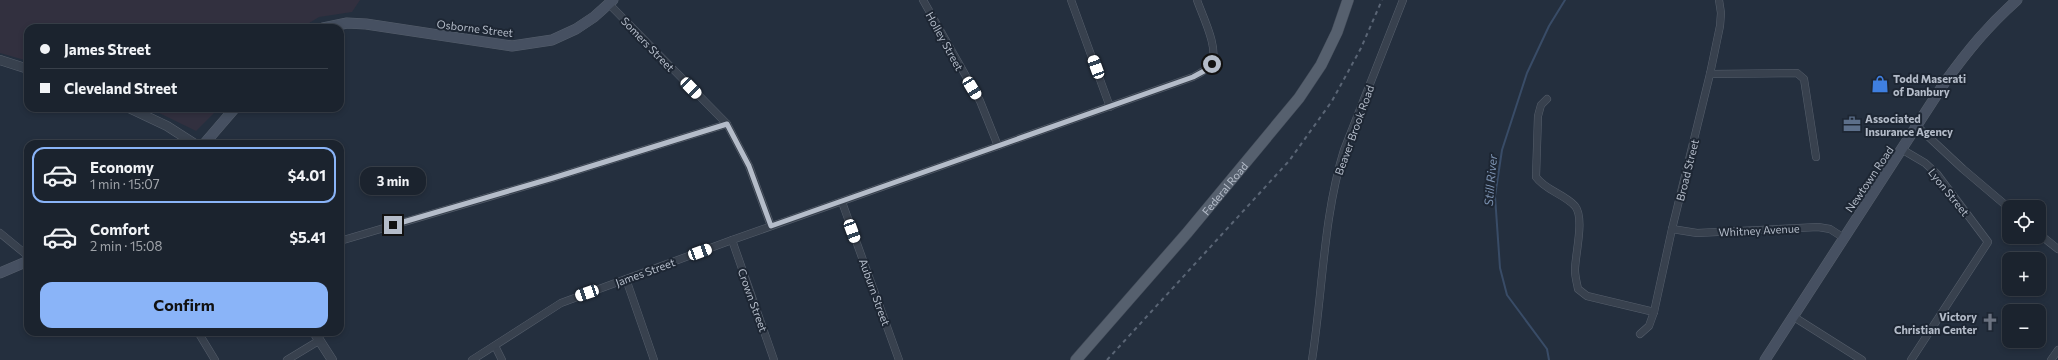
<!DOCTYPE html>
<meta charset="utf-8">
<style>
body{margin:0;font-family:Commissioner,sans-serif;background:#242b36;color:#f1f3f6;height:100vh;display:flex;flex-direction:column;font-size:15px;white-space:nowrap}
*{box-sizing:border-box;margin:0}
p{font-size:13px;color:#a0a4aa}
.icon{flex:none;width:22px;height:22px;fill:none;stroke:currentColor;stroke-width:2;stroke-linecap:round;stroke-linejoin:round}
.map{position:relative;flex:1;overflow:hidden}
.drawer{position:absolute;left:24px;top:140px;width:320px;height:196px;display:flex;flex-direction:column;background:#1b232e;border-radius:12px;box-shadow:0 2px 6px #0003,0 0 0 1px #39404a}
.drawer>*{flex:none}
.guide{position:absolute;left:24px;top:24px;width:320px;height:88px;border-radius:12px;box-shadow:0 2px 6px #0003,0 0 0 1px #39404a;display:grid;align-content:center;height:88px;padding:0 16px;background:#1b232e}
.buttons{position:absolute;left:2002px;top:200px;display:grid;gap:8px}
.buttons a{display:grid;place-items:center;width:44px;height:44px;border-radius:8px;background:#1b232e;box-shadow:0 2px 6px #0003,0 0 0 1px #39404a;font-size:20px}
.end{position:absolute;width:18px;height:18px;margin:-9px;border:5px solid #b4bcc9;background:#111;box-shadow:0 0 0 2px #111}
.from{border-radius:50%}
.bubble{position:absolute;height:28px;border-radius:12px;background:#1b232e;box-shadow:0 2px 6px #0003,0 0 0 1px #39404a;font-size:13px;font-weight:700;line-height:28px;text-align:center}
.car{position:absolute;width:12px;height:24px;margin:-12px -6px;border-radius:5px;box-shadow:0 0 3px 1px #0007;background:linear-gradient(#fff 24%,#345 0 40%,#fff 0 76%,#345 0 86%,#fff 0)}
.guide b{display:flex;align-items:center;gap:14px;height:38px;font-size:15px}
.guide b+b{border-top:1px solid #39404a}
.guide i{width:10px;height:10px;background:#f1f3f6}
ul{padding:7px 0 0;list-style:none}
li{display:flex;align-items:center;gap:12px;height:56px;margin:0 8px 6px;padding:0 8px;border:2px solid transparent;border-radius:12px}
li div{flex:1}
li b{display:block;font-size:15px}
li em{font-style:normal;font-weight:700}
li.selected{border-color:#8ab4f8}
li>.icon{width:36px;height:36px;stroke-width:1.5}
.primary-button{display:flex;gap:8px;margin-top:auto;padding:8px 16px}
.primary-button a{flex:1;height:46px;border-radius:12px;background:#8ab4f8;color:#111;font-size:16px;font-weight:700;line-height:46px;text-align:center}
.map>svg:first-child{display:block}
</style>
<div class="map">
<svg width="2058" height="360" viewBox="0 0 2058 360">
<rect width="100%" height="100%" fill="#242f3e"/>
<g fill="#32303f">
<polygon points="0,0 360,0 352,12 319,17 301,28 28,28 28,61 0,53"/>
<polygon points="149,108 219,108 196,131"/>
</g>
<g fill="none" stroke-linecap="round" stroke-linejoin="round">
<polyline stroke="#394c67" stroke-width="2" points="1549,360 1547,349 1507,295 1500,268 1495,196 1502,150 1527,73 1549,26 1565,0"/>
<g stroke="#565f6c" stroke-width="8">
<g id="minor">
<polyline points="923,0 980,101 998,146"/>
<polyline points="1071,0 1110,107"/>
<polyline points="609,4 727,124 749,166 771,226"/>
<polyline points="1710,74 1797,73 1804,79 1816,157"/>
<path d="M 1547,99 L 1541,105 L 1538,116 L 1536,177 C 1545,190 1564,194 1575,206 C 1585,218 1575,255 1575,270 C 1575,277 1577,283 1578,289 L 1587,296 L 1654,312"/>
<polyline points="1918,127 1963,169 2009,208"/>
<polyline points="1903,150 1925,163 1937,174 1988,242 1911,360"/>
<polyline points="842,202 899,360"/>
<polyline points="1672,229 1697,233 1818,227 1830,229 1844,238"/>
<polyline points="0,233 28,256"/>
<polyline points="2039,234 2058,249"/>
<polyline points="732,240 774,360"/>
<polyline points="340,241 553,178 727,124"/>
<polyline points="626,279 654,360"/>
<polyline points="1794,317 1862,360"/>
<polyline points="198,332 215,360"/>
<polyline points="1640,334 1649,326 1654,312 1672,229 1710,74 1720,26 1721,13 1719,0"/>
<polyline points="495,346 502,360"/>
<polyline points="287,360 320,340"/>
<path d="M 472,360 L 561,303 L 732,240 L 1193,77 C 1199,74 1207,70 1211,64 C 1220,50 1202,15 1197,0"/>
<path d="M 1312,360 C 1323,290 1323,218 1344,150 L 1403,0"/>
<polyline points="2051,360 2058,350"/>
</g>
</g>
<g stroke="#565f6c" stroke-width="10">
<g id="tertiary">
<polyline points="0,60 28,69"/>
<polyline points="129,108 167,126 195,144"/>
<polyline points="314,332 332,360"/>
</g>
</g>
<g stroke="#565f6c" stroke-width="11">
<g id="secondary">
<polyline points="323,28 347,23 366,24 512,46 552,40 576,29 594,17 613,0"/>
<polyline points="204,144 235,108"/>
<polyline points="0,273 28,261"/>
<path d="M 1765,360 L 1945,82 C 1969,49 1987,27 2017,0"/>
</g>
</g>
<g stroke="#414a57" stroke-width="12">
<g id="primary">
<path id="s1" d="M 1076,360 L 1187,233 L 1299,98 L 1321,65 L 1337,32 L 1348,0"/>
</g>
</g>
<use href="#minor" stroke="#38414e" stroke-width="7"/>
<use href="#tertiary" stroke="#38414e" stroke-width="9"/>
<use href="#secondary" stroke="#465061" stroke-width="10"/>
<use href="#primary" stroke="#56606e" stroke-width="11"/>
<polyline stroke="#5a6575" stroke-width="2" stroke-dasharray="4 4" stroke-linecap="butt" points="1107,360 1289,161 1332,101 1361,48 1382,0"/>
</g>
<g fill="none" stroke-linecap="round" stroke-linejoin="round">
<polyline stroke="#b4bcc9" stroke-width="5" points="393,225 553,178 727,124 749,166 771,226 1193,77 1204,71 1212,64"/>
</g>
<defs>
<g id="shop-bare" transform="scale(1.38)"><path d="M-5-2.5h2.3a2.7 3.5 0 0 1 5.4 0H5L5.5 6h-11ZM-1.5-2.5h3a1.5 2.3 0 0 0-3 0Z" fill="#3f7fe0" stroke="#1d2633" stroke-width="2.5" paint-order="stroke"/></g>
<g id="office-bare" transform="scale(1.38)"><path d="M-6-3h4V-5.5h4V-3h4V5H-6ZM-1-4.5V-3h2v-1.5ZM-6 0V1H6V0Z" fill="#5c6f8a" stroke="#1d2633" stroke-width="2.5" paint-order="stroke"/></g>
<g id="church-bare" transform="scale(1.38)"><path d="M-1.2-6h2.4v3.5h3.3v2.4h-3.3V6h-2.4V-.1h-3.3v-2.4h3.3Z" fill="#6b7280" stroke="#1d2633" stroke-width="2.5" paint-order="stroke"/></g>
</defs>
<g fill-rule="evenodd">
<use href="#shop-bare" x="1880" y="84"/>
<use href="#office-bare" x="1852" y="124"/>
<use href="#church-bare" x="1990" y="322"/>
</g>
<g text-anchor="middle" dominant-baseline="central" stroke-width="4" stroke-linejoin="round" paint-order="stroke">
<g font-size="11" fill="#b4bcc9" stroke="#1d2633">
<text transform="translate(475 28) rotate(7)">Osborne Street</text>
<text transform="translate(945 41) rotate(61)">Holley Street</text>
<text transform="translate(648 44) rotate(46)">Somers Street</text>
<text transform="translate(1354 130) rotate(-70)">Beaver Brook Road</text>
<text transform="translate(1687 170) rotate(-76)">Broad Street</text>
<text transform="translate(1869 179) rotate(-56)">Newtown Road</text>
<text stroke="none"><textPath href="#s1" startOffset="227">Federal Road</textPath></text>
<text transform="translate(1949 192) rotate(51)">Lyon Street</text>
<text transform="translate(1759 230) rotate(-3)">Whitney Avenue</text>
<text transform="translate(645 272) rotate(-20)">James Street</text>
<text transform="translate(875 292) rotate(70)">Auburn Street</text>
<text transform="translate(753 300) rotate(70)">Crown Street</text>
</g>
<g font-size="11" font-weight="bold" fill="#b4bcc9" stroke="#1d2633" text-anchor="start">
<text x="1893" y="78">Todd Maserati<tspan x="1893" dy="13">of Danbury</tspan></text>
<text x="1865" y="118">Associated<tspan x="1865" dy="13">Insurance Agency</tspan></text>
<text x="1977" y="316" text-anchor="end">Victory<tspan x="1977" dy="13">Christian Center</tspan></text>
</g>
<g font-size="12" font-style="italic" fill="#7c92b1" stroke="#1d2633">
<text transform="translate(1490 180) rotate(-85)">Still River</text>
</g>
</g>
</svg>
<div class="buttons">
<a><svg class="icon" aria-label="locate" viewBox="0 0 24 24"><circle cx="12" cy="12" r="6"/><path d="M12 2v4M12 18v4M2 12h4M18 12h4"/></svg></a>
<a>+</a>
<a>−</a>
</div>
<i class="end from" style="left:1212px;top:64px"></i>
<i class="end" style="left:393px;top:225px"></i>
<div class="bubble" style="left:360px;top:167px;width:66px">3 min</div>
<i class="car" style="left:1096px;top:67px;rotate:340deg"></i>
<i class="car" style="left:691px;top:88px;rotate:136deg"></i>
<i class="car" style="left:972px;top:88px;rotate:149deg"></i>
<i class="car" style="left:852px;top:231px;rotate:160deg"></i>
<i class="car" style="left:700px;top:252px;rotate:70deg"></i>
<i class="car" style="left:587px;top:293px;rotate:251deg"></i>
<div class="guide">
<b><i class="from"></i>James Street</b>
<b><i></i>Cleveland Street</b>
</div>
<section class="drawer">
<ul>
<li class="selected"><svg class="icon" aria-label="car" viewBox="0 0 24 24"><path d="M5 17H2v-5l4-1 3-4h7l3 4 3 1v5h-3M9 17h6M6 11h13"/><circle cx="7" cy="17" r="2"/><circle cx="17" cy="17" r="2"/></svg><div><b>Economy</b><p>1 min · 15:07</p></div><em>$4.01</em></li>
<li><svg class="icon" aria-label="car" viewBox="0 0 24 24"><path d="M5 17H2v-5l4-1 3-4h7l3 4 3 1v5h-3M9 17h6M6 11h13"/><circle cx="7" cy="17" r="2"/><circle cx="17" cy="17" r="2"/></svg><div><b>Comfort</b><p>2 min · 15:08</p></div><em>$5.41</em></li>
</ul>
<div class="primary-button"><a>Confirm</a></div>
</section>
</div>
